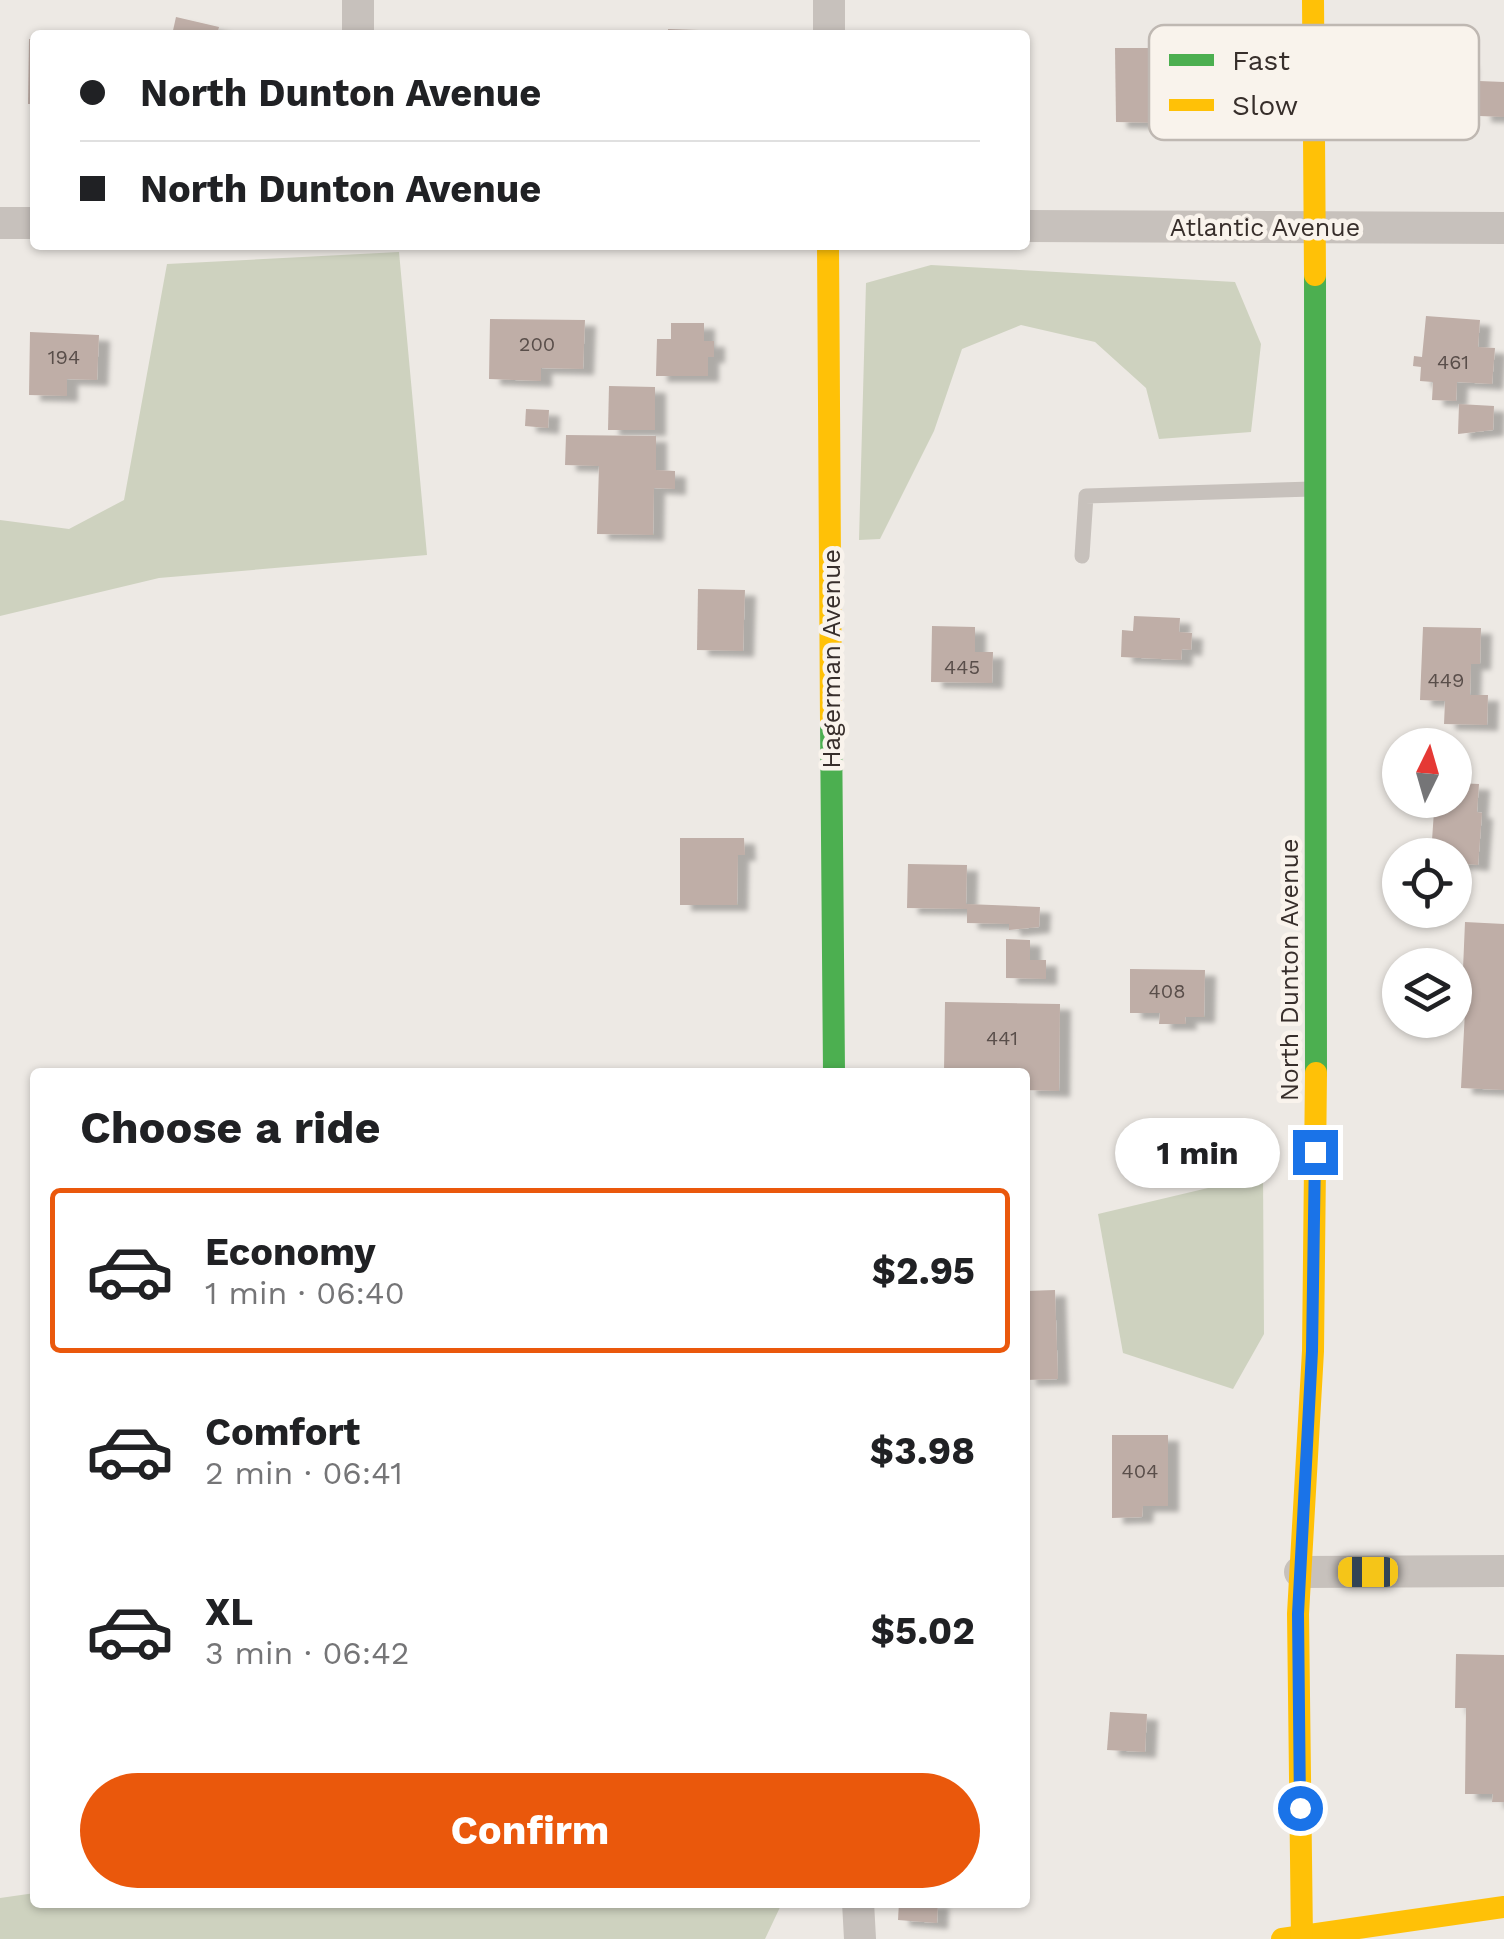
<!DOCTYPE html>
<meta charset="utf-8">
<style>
body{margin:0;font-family:"Work Sans",sans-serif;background:#f6f6f6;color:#202124;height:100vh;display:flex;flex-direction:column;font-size:38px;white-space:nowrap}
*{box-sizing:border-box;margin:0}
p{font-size:32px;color:#757577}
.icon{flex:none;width:55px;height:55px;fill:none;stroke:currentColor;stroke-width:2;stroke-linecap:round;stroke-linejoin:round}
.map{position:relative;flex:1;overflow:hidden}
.panel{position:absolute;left:30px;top:1068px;width:1000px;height:840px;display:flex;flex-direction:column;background:#fff;border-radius:10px;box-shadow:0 2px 8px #0004}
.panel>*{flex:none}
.top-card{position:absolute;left:30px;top:30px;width:1000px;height:220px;border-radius:10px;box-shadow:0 2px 8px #0004;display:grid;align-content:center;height:220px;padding:0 50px;background:#fff}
.needle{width:65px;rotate:5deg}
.controls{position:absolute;left:1382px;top:728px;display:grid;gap:20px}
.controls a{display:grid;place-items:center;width:90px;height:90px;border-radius:50%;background:#fff;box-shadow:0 2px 8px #0004;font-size:50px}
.end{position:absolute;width:45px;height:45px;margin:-22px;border:12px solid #1a73e8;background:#fff;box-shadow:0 0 0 5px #fff}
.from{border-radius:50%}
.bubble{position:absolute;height:70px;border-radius:35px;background:#fff;box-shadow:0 2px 8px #0004;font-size:32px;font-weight:700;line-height:70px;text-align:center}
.car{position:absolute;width:30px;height:60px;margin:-30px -15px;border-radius:12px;box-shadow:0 0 8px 2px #0007;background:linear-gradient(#f5c518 24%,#345 0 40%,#f5c518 0 76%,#345 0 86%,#f5c518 0)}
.top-card b{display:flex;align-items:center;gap:35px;height:95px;font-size:38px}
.top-card b+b{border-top:2px solid #e0e0e0}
.top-card i{width:25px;height:25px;background:#202124}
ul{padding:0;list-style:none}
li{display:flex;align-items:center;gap:30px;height:165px;margin:0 20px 15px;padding:0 30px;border:5px solid transparent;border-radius:10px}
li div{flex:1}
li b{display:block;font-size:38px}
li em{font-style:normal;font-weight:700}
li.active{border-color:#ea580c}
li>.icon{width:90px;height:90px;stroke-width:1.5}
h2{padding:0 50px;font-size:45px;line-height:120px}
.action{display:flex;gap:20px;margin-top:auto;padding:20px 50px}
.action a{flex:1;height:115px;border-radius:60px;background:#ea580c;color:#fff;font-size:40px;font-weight:700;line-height:115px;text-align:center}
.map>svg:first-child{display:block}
</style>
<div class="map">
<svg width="1504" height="1939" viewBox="0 0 1504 1939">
<defs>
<filter id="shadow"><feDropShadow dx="11" dy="6" stdDeviation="2.5" flood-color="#0004"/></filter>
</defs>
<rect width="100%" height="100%" fill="#ede9e4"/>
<g fill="#ced2bf">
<polygon points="399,252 427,555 159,578 0,616 0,520 69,529 124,500 167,264"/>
<polygon points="931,265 1235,282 1261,344 1251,432 1159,439 1146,388 1095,342 1021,325 962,349 934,431 880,539 859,540 866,283"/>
<polygon points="1263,1175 1264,1334 1233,1389 1123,1353 1098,1214"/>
<polygon points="35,1893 35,1902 782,1903 765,1939 0,1939 0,1898"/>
</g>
<g fill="#bfaea7" filter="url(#shadow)">
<polygon points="176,17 219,27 217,35 172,35"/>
<polygon points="668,29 699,30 699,35 668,35"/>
<polygon points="29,39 35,39 35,104 28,104"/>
<polygon points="1115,48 1164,48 1164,123 1116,122"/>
<polygon points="1418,62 1467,62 1466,89 1479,88 1479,81 1504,82 1504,117 1480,116 1480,105 1465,105 1465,116 1417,115 1417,96 1411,96"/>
<polygon points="1426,316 1480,320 1478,347 1495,348 1492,384 1457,382 1456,401 1432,400 1433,382 1420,381 1421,367 1413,366 1414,356 1422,357"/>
<polygon points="490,319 585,320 583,369 541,368 541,381 489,379"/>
<polygon points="671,323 704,323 704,341 714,341 714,357 708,357 708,376 656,376 657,339 671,339"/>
<polygon points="30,332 99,335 97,380 67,379 67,396 29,395"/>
<polygon points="609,386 655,387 655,430 608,430"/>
<polygon points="1459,404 1494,406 1493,430 1458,434"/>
<polygon points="526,409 549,410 548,428 525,426"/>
<polygon points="566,435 656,436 656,470 675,471 675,489 654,488 653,535 597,534 599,466 565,465"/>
<polygon points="698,589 745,590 743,651 697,650"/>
<polygon points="1134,616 1180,618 1179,632 1192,633 1191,650 1182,649 1181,660 1121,657 1122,630 1133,631"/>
<polygon points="932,626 975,627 975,652 993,652 992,683 931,682"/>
<polygon points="1423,627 1481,628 1480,664 1471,664 1470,695 1488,695 1487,725 1444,724 1445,701 1420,700"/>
<polygon points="1455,783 1479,784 1477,812 1482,813 1478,865 1455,863 1455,855 1431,855 1434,811 1441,812 1442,800 1455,800"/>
<polygon points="680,838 744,838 745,855 738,855 737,905 680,905"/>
<polygon points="908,864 967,865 966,904 1040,907 1039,927 1009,930 1009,924 967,923 967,909 907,908"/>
<polygon points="1465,922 1504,924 1504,1090 1461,1088 1465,1011 1455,1011 1455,993 1462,993"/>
<polygon points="1006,939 1030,940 1030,960 1046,960 1046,979 1006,978"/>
<polygon points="1130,969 1205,970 1204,1017 1185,1017 1186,1024 1159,1024 1160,1013 1130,1013"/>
<polygon points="945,1002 1060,1004 1059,1091 1025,1090 1025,1072 944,1072"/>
<polygon points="1055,1290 1058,1379 1025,1380 1025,1291"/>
<polygon points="1112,1435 1168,1435 1168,1506 1143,1506 1142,1517 1112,1518"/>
<polygon points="1456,1654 1504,1655 1504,1802 1492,1802 1493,1794 1465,1794 1466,1708 1455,1708"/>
<polygon points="1110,1712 1147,1714 1145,1752 1107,1750"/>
<polygon points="899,1902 938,1902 937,1923 898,1920"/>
</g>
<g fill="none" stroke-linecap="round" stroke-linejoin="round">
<polyline stroke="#c7c1bc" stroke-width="15" points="1082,556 1086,496 1312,489"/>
<g stroke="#c7c1bc" stroke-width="32">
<polyline points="358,35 358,0"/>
<polyline points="829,35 829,0"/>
<polyline points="0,223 35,223"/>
<polyline points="1025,226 1504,228"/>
<polyline points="1300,1572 1504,1571"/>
<polyline points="858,1902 860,1939"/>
</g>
<g stroke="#4caf50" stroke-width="22">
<polyline points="1315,275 1316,1073"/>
<polyline points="831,721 834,1072"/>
</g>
<g stroke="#ffc107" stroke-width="22">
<polyline points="1313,0 1315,275"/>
<polyline points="828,245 831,721"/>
<polyline points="1282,1939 1504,1907"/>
<polyline points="1302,1939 1298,1614 1313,1351 1316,1073"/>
</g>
</g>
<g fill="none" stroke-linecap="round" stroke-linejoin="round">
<polyline stroke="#1a73e8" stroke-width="12" points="1300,1808 1298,1614 1312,1351 1315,1152"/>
</g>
<g text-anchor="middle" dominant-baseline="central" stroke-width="9" stroke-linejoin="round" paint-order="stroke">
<g font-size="20" fill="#594e4a">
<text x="537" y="344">200</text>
<text x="64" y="357">194</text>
<text x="1453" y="362">461</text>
<text x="962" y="667">445</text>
<text x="1446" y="680">449</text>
<text x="1167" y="991">408</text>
<text x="1002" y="1038">441</text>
<text x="1140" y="1471">404</text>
</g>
<g font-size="25" fill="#372e2b" stroke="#f9f3ec">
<text x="1265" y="227">Atlantic Avenue</text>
<text transform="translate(831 659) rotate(-90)">Hagerman Avenue</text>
<text transform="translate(1289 970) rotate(-90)">North Dunton Avenue</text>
</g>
</g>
<rect x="1149" y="25" width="330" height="115" rx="15" fill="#f9f3ec" stroke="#bfb8b2" stroke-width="2.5"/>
<rect x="1169" y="54" width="45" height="12" fill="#4caf50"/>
<rect x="1169" y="99" width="45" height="12" fill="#ffc107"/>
<g font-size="28" fill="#372e2b">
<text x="1232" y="70">Fast</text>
<text x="1232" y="115">Slow</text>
</g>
</svg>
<div class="controls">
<a><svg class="needle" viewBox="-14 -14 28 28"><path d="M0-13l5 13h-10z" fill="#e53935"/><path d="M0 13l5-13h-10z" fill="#757577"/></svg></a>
<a><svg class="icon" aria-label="locate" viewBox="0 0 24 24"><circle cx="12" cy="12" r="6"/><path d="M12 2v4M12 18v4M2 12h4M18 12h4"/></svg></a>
<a><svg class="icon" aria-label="layers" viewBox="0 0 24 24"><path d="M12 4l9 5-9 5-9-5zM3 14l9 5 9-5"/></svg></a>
</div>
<i class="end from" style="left:1300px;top:1808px"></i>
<i class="end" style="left:1315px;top:1152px"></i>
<div class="bubble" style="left:1115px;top:1118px;width:165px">1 min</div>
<i class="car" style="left:1368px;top:1572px;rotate:270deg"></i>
<div class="top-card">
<b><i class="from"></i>North Dunton Avenue</b>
<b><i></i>North Dunton Avenue</b>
</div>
<section class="panel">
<h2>Choose a ride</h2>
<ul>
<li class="active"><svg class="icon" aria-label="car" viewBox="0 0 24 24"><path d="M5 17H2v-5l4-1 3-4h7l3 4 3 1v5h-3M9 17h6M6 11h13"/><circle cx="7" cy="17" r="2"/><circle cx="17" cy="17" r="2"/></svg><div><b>Economy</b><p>1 min · 06:40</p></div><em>$2.95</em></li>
<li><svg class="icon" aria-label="car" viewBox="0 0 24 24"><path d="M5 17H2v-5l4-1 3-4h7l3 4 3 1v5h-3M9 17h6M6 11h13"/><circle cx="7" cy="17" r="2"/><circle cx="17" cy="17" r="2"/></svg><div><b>Comfort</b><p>2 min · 06:41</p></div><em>$3.98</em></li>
<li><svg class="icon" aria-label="car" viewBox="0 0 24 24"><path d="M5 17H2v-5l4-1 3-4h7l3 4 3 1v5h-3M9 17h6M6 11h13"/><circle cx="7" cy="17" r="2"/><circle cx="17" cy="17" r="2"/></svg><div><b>XL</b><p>3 min · 06:42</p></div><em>$5.02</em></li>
</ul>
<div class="action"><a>Confirm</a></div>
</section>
</div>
